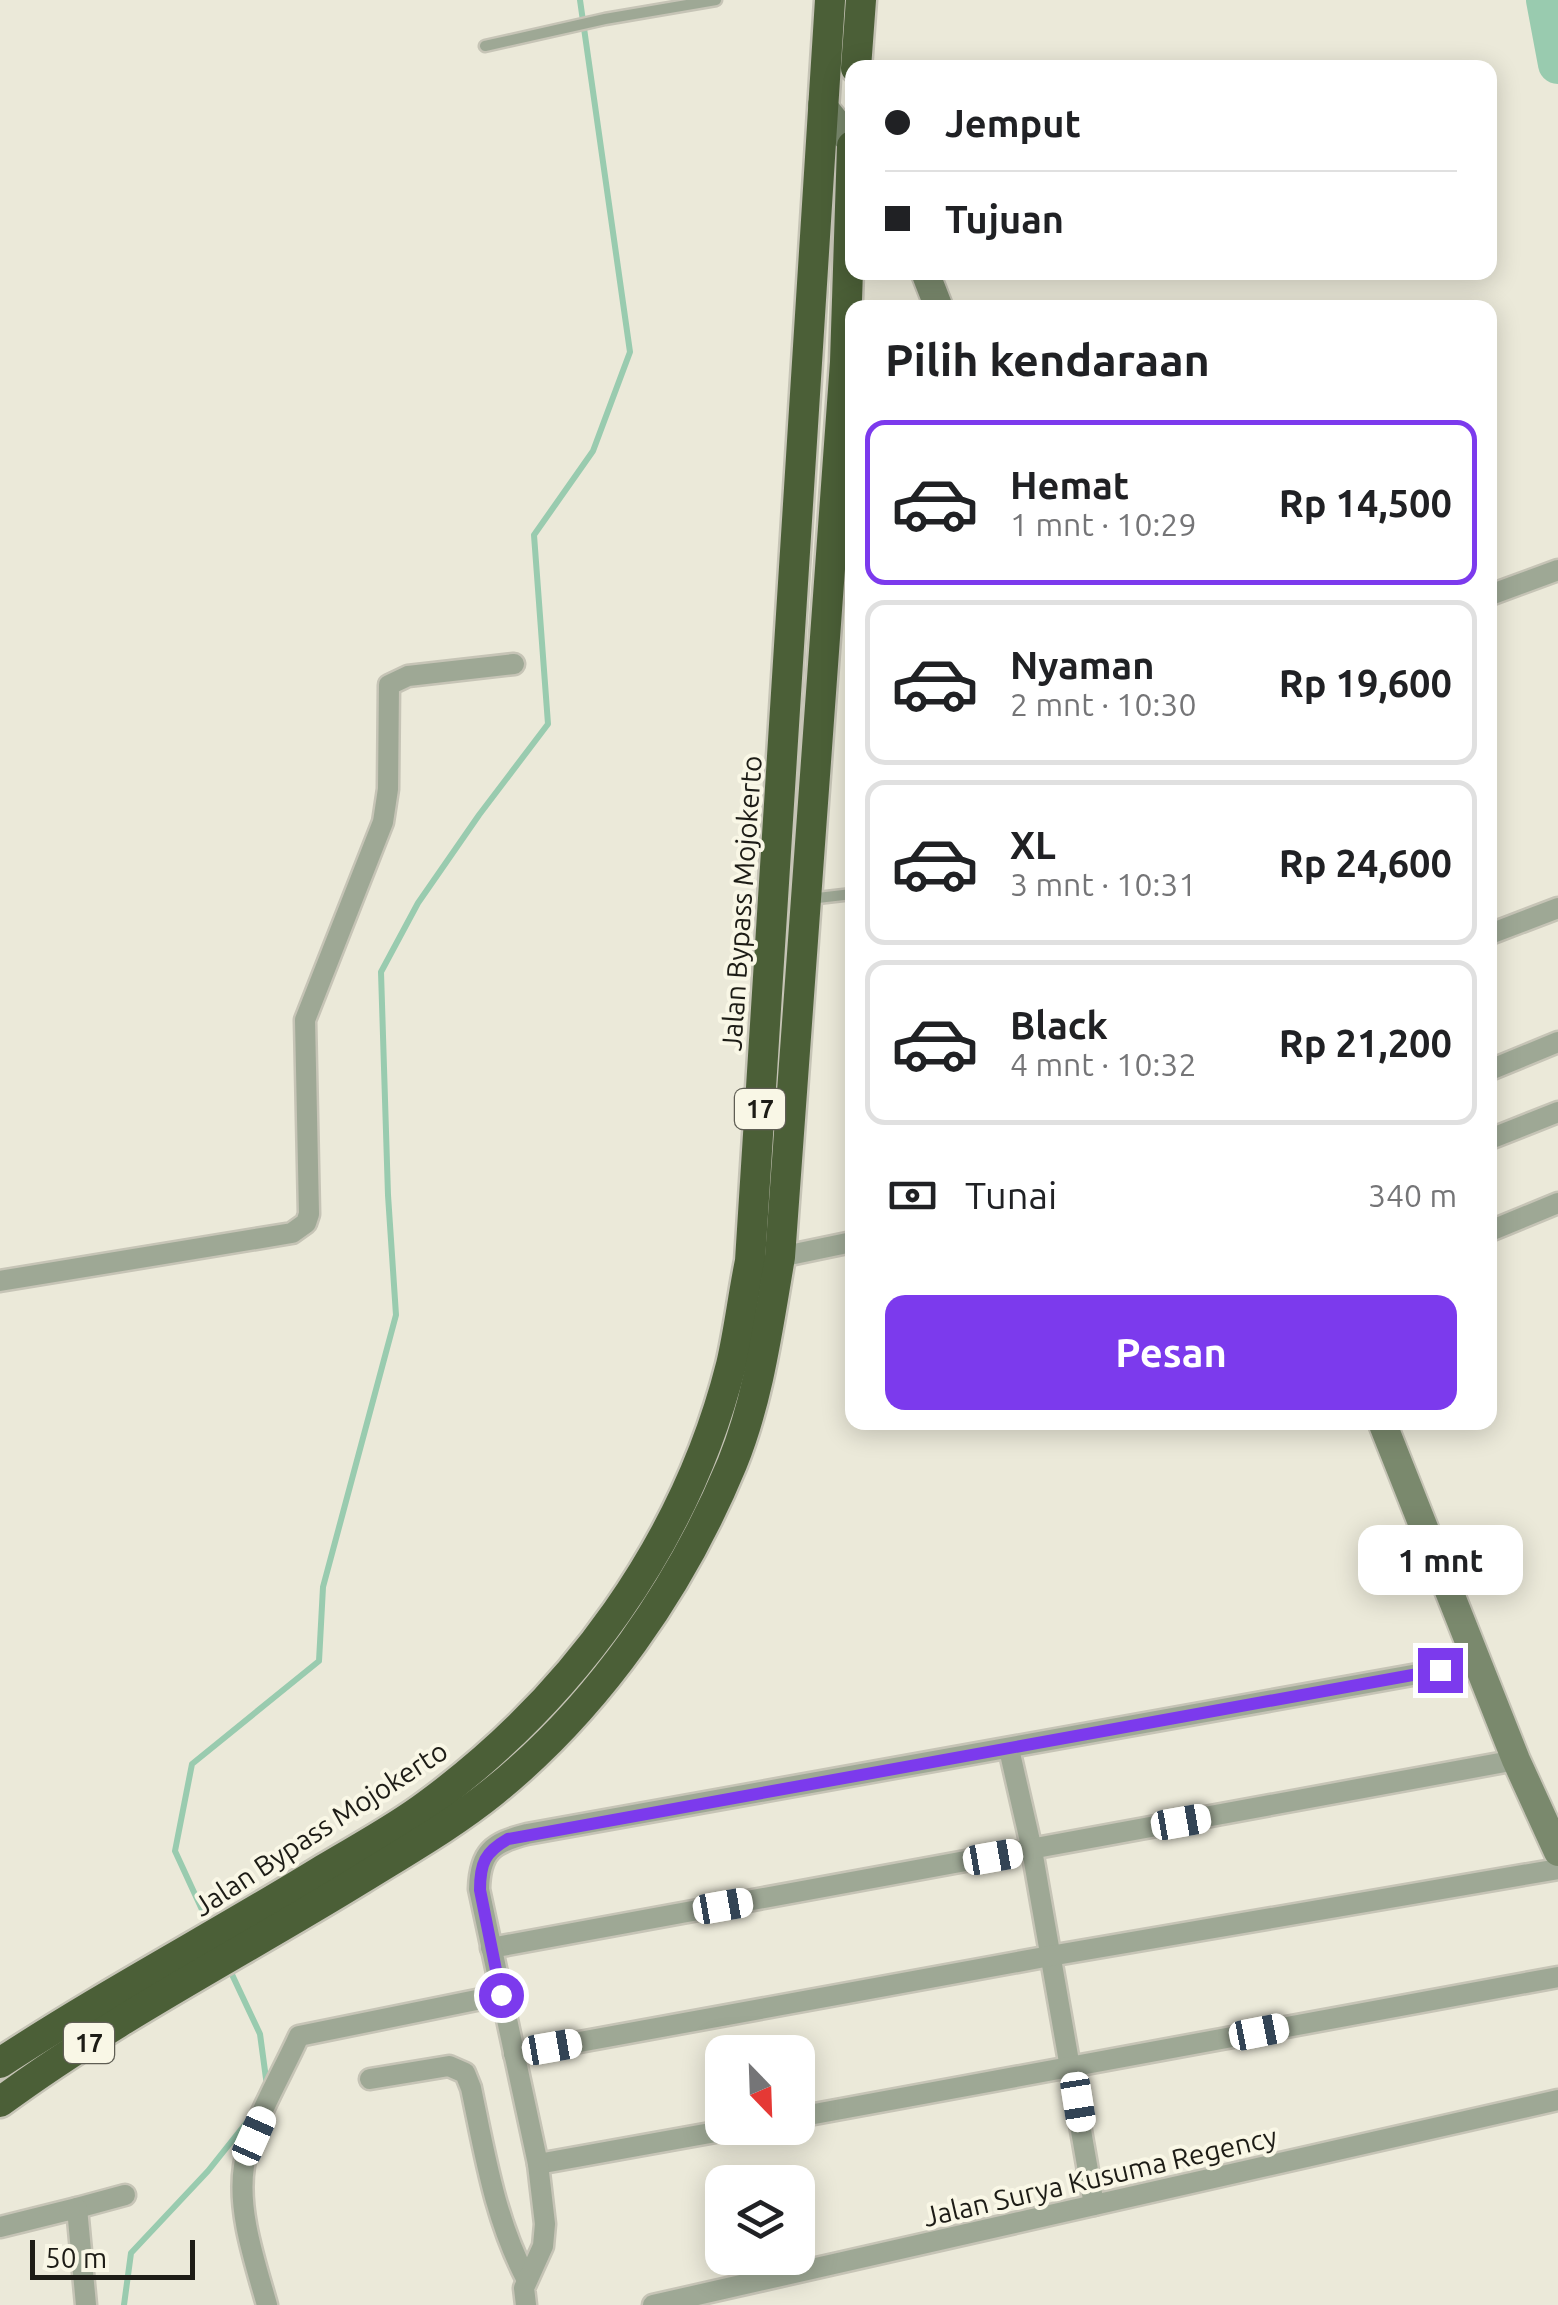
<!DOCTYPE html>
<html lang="id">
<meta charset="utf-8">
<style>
body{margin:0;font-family:Ubuntu,sans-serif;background:#f2f2f2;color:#202124;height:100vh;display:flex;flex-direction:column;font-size:38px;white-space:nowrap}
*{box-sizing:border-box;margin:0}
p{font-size:32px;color:#757577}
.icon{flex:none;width:55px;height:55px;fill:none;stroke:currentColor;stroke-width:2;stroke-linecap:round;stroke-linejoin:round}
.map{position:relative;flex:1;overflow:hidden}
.panel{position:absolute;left:845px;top:300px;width:652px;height:1130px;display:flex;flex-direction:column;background:#fff;border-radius:20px;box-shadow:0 5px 25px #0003}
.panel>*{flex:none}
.top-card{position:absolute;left:845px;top:60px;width:652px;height:220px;border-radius:20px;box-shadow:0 5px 25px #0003;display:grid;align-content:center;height:220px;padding:0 40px;background:#fff}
.needle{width:65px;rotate:157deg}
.tools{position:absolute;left:705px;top:2035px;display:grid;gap:20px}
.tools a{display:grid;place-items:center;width:110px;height:110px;border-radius:20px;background:#fff;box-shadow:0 5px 25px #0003;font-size:50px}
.scale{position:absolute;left:30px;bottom:25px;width:165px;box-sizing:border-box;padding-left:10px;border:5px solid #1d1c16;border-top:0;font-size:28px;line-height:35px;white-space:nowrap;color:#1d1c16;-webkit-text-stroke:8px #f9f7e6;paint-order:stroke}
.end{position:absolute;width:45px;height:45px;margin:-22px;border:12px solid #7c3aed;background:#fff;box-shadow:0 0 0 5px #fff}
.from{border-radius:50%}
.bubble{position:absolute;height:70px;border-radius:20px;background:#fff;box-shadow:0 5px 25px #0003;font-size:32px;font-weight:600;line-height:70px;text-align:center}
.car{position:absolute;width:30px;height:60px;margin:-30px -15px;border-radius:12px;box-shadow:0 0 8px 2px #0007;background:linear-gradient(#fff 24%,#345 0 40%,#fff 0 76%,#345 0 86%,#fff 0)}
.top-card b{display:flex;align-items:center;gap:35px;height:95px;font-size:38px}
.top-card b+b{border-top:2px solid #e0e0e0}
.top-card i{width:25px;height:25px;background:#202124}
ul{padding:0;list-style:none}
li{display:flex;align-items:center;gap:30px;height:165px;margin:0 20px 15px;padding:0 20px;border:5px solid #e0e0e0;border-radius:20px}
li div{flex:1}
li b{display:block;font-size:38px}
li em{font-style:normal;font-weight:600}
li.active{border-color:#7c3aed}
li>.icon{width:90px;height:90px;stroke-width:1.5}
h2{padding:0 40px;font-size:45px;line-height:120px}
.pay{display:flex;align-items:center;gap:25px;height:110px;padding:0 40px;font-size:38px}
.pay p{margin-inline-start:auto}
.cta{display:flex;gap:20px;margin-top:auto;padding:20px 40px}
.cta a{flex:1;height:115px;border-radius:20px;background:#7c3aed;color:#fff;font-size:40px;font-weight:600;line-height:115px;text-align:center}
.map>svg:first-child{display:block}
</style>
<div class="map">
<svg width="1558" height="2305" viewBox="0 0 1558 2305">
<rect width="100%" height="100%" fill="#ebe9d9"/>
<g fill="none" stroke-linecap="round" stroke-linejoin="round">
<g stroke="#99cbaf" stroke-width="6">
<polyline points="210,1927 175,1851 192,1764 319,1661 323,1587 396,1315 388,1195 381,972 418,903 479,815 548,724 534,535 593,451 630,352 580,0"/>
<polyline points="228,1966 260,2034 267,2086"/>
<polyline points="124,2305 131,2253 208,2171 251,2117"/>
</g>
<polyline stroke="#99cbaf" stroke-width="40" points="1546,0 1558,64"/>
<g stroke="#c6c4b6" stroke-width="15">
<g id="lane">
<polyline points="485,46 605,19 716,0"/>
<polyline points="809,899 852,894"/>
</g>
</g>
<g stroke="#c6c4b6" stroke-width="25">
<g id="street">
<polyline points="1490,595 1558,570"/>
<polyline points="1490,934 1558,908"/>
<polyline points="1490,1070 1558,1042"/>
<polyline points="1490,1139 1558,1112"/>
<polyline points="1490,1231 1558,1203"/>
<polyline points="780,1257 852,1242"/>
<polyline points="0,1281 292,1233 306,1223 309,1214 305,1020 383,822 388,789 389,685 408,676 514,664"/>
<polyline points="1009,1749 1032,1850 1094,2205"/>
<polyline points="491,1948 1516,1760"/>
<polyline points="514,2054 1050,1956 1558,1869"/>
<path d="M 370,2079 L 449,2066 L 465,2073 L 471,2088 C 485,2155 495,2220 527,2280"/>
<polyline points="798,2117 1558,1977"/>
<polyline points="538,2164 738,2128"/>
<polyline points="77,2208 125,2195"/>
<polyline points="0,2227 77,2208 86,2305"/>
<path d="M 267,2305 C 255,2262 237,2211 244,2166 C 249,2129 283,2072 299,2036 L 501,1995"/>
<path d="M 526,2305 L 524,2288 L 543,2246 L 545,2224 L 538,2164 L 479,1889 C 480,1852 492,1843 527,1834 L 1479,1663"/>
<polyline points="653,2305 1558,2100"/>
</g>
</g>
<g stroke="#c6c4b6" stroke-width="32">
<g id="secondary">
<polyline points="822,105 852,143"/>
<polyline points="925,272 939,308"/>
<polyline points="1382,1422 1516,1760 1558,1852"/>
</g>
</g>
<g stroke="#c6c4b6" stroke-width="35">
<g id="highway">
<polyline points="856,68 861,0"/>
<path d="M 0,2063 C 105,1994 217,1935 324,1869 C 359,1848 395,1829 427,1805 C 573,1698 686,1543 731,1365 C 739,1331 743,1295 750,1261 L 830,0"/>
<path d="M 0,2102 C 114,2018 241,1953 361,1879 C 406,1851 452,1825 494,1791 C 598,1707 681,1587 732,1464 C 759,1398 768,1326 780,1257 L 845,362 L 852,146"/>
</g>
</g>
<use href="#lane" stroke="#9ea895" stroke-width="10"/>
<use href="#street" stroke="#9ea895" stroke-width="20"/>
<use href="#secondary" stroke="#7a896d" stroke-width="28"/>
<use href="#highway" stroke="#4b5f37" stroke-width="30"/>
</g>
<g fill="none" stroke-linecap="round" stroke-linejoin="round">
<path stroke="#7c3aed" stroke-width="12" d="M 501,1995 L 480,1890 C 480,1863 485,1852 508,1839 L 1440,1670"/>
</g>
<g text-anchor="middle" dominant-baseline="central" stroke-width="8" stroke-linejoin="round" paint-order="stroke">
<g fill="#f9f7e6" stroke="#5f5e54" stroke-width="2.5">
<rect x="735" y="1089" width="50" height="40" rx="8"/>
<rect x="64" y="2023" width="50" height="40" rx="8"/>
</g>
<g font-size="25" font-weight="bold" fill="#1d1c16">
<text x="760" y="1109">17</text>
<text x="89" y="2043">17</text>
</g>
<g font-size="28" fill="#1d1c16" stroke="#f9f7e6">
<text transform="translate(741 903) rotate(-86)">Jalan Bypass Mojokerto</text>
<text transform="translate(320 1828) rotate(-33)">Jalan Bypass Mojokerto</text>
<text transform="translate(1100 2176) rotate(-13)">Jalan Surya Kusuma Regency</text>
</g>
</g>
</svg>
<div class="tools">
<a><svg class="needle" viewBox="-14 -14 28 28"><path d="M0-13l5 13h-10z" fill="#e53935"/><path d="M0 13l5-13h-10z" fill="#757577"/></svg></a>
<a><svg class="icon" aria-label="layers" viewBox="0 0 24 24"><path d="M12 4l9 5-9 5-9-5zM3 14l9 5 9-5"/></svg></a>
</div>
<div class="scale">50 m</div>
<i class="end from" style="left:501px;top:1995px"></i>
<i class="end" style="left:1440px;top:1670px"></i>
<div class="bubble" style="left:1358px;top:1525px;width:165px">1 mnt</div>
<i class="car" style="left:1181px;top:1822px;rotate:80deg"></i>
<i class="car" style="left:993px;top:1857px;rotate:80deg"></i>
<i class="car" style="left:723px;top:1906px;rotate:80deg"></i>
<i class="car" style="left:1259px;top:2032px;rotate:79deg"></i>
<i class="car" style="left:552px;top:2047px;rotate:80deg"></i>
<i class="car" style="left:1078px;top:2102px;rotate:171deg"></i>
<i class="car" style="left:254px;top:2136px;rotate:24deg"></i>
<div class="top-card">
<b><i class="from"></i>Jemput</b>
<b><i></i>Tujuan</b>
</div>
<section class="panel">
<h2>Pilih kendaraan</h2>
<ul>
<li class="active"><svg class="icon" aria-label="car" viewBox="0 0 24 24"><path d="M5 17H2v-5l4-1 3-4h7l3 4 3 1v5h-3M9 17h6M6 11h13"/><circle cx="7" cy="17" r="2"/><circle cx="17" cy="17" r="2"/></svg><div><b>Hemat</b><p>1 mnt · 10:29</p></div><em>Rp 14,500</em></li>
<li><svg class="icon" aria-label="car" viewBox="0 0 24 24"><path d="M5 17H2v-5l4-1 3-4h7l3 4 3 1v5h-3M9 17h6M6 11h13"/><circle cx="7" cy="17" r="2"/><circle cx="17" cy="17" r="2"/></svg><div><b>Nyaman</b><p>2 mnt · 10:30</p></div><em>Rp 19,600</em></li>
<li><svg class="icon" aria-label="car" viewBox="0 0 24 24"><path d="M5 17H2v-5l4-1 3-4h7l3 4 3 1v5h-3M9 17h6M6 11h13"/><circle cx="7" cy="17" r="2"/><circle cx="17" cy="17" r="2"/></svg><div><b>XL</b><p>3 mnt · 10:31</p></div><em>Rp 24,600</em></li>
<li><svg class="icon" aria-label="car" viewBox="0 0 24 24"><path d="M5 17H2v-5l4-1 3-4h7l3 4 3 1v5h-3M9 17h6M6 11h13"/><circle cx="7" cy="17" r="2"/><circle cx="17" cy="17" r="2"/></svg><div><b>Black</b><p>4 mnt · 10:32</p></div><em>Rp 21,200</em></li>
</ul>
<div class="pay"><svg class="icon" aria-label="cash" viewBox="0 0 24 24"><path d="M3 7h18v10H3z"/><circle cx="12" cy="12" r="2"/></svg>Tunai<p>340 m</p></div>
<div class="cta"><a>Pesan</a></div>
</section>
</div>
